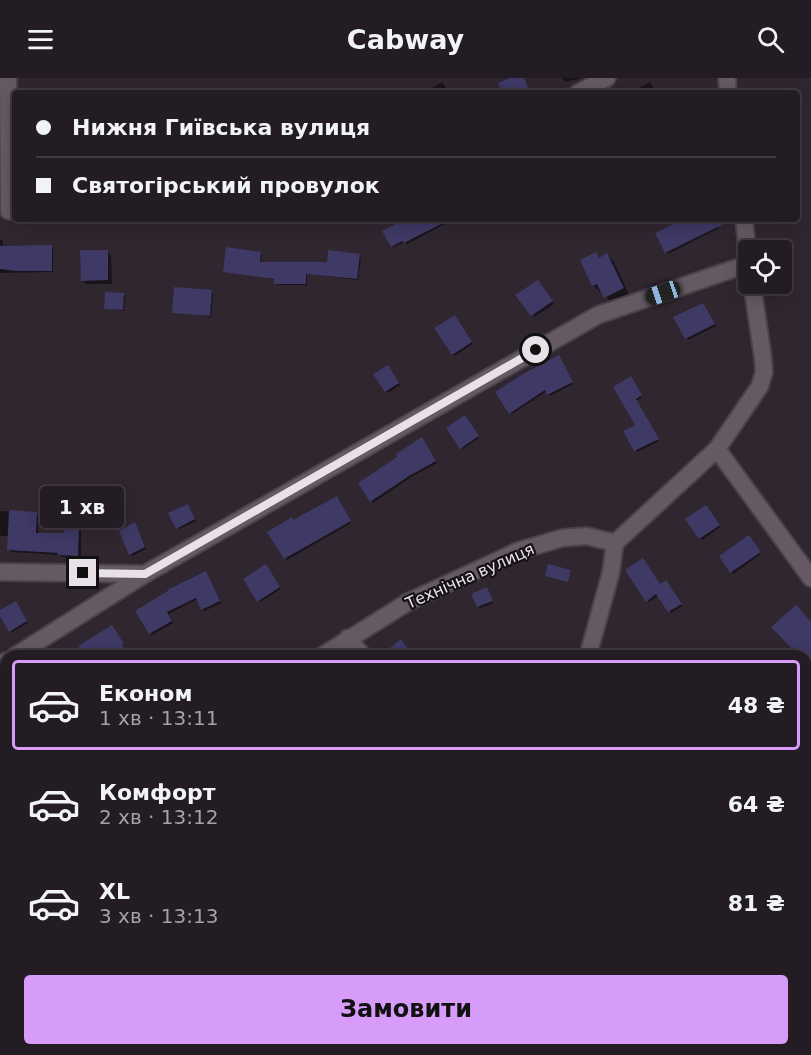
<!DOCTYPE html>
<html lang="uk">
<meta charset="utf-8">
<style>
body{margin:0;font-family:"DejaVu Sans",sans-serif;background:#2c252c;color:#f1f3f6;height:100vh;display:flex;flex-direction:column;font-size:22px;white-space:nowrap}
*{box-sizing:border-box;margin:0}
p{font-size:20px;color:#a3a1a6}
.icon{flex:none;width:33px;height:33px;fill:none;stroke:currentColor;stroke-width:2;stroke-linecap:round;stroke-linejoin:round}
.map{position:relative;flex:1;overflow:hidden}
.drawer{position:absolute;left:0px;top:572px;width:812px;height:406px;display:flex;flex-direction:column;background:#241c24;border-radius:18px 18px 0 0;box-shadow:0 3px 15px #0003,0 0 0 2px #413a41}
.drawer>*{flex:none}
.top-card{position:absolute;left:12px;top:12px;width:788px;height:132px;border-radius:6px;box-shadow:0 3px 15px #0003,0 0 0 2px #413a41;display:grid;align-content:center;height:132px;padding:0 24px;background:#241c24}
.controls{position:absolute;left:738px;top:162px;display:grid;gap:12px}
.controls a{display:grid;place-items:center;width:54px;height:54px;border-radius:6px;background:#241c24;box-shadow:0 3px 15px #0003,0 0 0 2px #413a41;font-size:30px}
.end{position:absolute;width:27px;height:27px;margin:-14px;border:8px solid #e8e2e8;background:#111;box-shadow:0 0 0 3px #111}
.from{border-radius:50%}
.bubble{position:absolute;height:42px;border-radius:6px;background:#241c24;box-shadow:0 3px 15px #0003,0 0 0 2px #413a41;font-size:20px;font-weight:700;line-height:42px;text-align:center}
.car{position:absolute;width:18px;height:36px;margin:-18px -9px;border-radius:8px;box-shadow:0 0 4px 2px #0007;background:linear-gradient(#222 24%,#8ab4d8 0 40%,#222 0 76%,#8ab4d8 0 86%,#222 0)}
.top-card b{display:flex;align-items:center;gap:21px;height:57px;font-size:22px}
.top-card b+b{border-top:2px solid #413a41}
.top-card i{width:15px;height:15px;background:#f1f3f6}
ul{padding:10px 0 0;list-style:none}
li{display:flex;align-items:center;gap:18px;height:90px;margin:0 12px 9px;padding:0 12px;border:3px solid transparent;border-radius:6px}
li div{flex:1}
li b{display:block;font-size:22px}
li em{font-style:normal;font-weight:700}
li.active{border-color:#d79bf9}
li>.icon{width:54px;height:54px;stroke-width:1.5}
.primary-button{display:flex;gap:12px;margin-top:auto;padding:12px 24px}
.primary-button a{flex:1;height:69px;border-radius:6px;background:#d79bf9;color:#111;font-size:24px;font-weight:700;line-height:69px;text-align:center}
header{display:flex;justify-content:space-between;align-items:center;height:78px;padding:0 24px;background:#241c24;font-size:27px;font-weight:700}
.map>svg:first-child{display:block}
</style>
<header><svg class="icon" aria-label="menu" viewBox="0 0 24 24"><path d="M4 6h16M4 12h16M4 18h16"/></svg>Cabway<svg class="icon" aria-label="search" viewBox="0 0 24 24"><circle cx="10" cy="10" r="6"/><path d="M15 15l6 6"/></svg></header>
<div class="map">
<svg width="811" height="977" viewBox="0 0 811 977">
<rect width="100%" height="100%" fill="#302630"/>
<g fill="#0007">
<polygon points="562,0 582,0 565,4"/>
<polygon points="442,4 443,5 449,15 435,15 432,10"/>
<polygon points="650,4 656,15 629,15"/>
<polygon points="408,141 442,141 445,146 407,166 405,164 394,169 392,168"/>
<polygon points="686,141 715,141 719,150 668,176 666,174"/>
<polygon points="0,161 3,163 3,170 51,169 53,171 53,194 0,195"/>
<polygon points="107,173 111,178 112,206 86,206 82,202"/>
<polygon points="595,175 600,181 607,177 614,184 629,217 612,226 602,213 600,214 593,207"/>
<polygon points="261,176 262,177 261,185 328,186 359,177 361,179 358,202 307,196 307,207 277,207 276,202 225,193"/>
<polygon points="538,204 554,226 534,239 518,217"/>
<polygon points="211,213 213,215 211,239 174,234"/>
<polygon points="124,217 125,218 124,233 105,230"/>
<polygon points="704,228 716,248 688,262 687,260"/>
<polygon points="457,241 473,266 454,278 453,276"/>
<polygon points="560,281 573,306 550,318 547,313 512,336 511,335"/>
<polygon points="389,290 400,307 388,315 386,313"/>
<polygon points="632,302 642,319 636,323 659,363 637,374 625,354 637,347"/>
<polygon points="466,341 479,360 463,371 461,370"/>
<polygon points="424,363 437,385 411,399 373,425 360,405"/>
<polygon points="339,421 351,445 287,482 269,455"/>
<polygon points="189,429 196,443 179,451 177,450"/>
<polygon points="707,430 720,449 702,462 700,460"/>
<polygon points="0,433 36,435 39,438 38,457 66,456 78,449 81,452 81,480 62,479 59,477 12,474 9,472 10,458 0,458"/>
<polygon points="136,448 146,471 132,478 121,454"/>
<polygon points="750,460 761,476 733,496 721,478"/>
<polygon points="267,490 281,511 260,524 259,523"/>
<polygon points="207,496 221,525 204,533 198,521 168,536 173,545 152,557 137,533"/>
<polygon points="667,506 682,528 671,535 659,517 649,524 647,523 660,508"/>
<polygon points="488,513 493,525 480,530 478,528"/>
<polygon points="17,527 28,545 12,554 0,534"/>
<polygon points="4,620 6,622 6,656 4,653 0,655 0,623"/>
<polygon points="811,705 811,721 806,717 806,711"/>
<polygon points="0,865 6,868 6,878 0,893"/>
<polygon points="806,967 811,971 811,977 786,976 789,972 806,972"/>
<polygon points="214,972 232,972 215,975"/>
<polygon points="273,972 291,972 295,975 294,977 271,977"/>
<polygon points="433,972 454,972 454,973 453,977 432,977"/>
<polygon points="526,972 556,972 555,977 525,977"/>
<polygon points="673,972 717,972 716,973 721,977 676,977"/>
</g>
<g fill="#3e3965">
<polygon points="510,0 524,0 530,15 502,15 498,5"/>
<polygon points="405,141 451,141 404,165 402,163 391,169 382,153"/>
<polygon points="684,141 734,141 665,175 655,155"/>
<polygon points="52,167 52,193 17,193 0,191 0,168"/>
<polygon points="226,169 261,174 260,184 327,184 328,172 360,176 357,201 306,196 306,206 274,206 274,201 223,194"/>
<polygon points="80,172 108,172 108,202 81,203"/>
<polygon points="596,174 599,180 607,175 624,210 604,220 597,206 592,208 580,182"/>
<polygon points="538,202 553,223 531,238 515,217"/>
<polygon points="174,209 212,212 210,238 172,235"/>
<polygon points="105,214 124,215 123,232 104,231"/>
<polygon points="703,225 715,246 685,261 673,239"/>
<polygon points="455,237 472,264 452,277 434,250"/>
<polygon points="559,277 573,304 547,317 545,312 509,336 495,314 523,296"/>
<polygon points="388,287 399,305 385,314 373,296"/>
<polygon points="631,298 642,317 636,321 659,361 634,373 623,353 635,347 613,309"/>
<polygon points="465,337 479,358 460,371 446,350"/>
<polygon points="422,359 436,383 409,398 370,424 358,405 397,379 396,376"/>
<polygon points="337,418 351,443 284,481 267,454 292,439 293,442"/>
<polygon points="188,426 195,441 176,451 168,435"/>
<polygon points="706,427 720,447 699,461 685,441"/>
<polygon points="9,432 37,434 36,455 64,455 65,447 79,448 78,478 58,477 58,475 7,472"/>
<polygon points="135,444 145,469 129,477 119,453"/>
<polygon points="749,457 761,474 730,495 719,478"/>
<polygon points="643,480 660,506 666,502 682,526 668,534 656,516 646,524 625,492"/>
<polygon points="266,486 280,509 257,524 243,501"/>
<polygon points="548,486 571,492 568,504 545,498"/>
<polygon points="206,493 220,523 201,532 196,520 167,534 172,543 149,556 135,533 168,513 167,512"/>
<polygon points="487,509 493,523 477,529 471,516"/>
<polygon points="16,523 27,543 9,554 0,538 0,532"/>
<polygon points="796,527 811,544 811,592 806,585 806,578 799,578 771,549"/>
<polygon points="112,547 124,566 122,567 128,578 84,578 78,568"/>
<polygon points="401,561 413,578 380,578"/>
</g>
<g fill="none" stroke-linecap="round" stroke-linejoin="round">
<g stroke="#4a424a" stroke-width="20">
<g id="street">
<polyline points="8,0 9,133"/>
<polyline points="727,0 728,15"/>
<polyline points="578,15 607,0"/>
<polyline points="744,141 748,178"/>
<polyline points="717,371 811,500"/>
<polyline points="0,494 145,496"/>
<polyline points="348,560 363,578"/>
<polyline points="15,578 145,496 598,237 748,186"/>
<polyline points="322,578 408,524 518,473 562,460 587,458 615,465 717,371 760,308 764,294 763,280 752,206"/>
<polyline points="588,578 611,494 615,465"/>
<polyline points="0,587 6,583"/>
<polyline points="806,778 811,771"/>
<polyline points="0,808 6,803"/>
<polyline points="0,917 6,919"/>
<polyline points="154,972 165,977"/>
<polyline points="767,972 774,977"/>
<polyline points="491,977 492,972"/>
</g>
</g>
<use href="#street" stroke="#655964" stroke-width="16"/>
</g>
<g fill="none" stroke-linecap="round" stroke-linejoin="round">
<polyline stroke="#e8e2e8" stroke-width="8" points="83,495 145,496 536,272"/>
</g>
<g text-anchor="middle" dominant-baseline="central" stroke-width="4.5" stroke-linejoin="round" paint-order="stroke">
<g font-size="16" fill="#e8e2e8" stroke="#161115">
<text transform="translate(470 498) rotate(-24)">Технічна вулиця</text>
</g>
</g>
</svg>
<div class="controls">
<a><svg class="icon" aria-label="locate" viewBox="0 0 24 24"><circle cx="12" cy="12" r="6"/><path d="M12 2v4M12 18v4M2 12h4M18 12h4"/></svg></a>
</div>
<i class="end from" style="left:536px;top:272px"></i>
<i class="end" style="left:83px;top:495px"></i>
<div class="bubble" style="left:40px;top:408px;width:84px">1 хв</div>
<i class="car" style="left:663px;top:215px;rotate:251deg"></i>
<div class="top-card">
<b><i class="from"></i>Нижня Гиївська вулиця</b>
<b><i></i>Святогірський провулок</b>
</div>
<section class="drawer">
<ul>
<li class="active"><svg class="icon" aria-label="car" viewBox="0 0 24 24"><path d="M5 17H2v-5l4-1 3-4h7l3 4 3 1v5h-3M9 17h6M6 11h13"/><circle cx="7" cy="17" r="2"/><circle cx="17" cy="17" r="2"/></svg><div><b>Економ</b><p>1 хв · 13:11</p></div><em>48 ₴</em></li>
<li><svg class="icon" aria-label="car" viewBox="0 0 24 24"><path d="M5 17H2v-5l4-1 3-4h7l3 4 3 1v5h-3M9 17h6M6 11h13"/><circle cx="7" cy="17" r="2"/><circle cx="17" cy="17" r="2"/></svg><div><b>Комфорт</b><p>2 хв · 13:12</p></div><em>64 ₴</em></li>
<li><svg class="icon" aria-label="car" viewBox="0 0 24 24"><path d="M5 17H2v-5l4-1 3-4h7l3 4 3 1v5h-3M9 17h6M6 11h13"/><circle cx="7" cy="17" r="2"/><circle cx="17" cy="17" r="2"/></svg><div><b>XL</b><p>3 хв · 13:13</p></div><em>81 ₴</em></li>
</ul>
<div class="primary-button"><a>Замовити</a></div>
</section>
</div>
